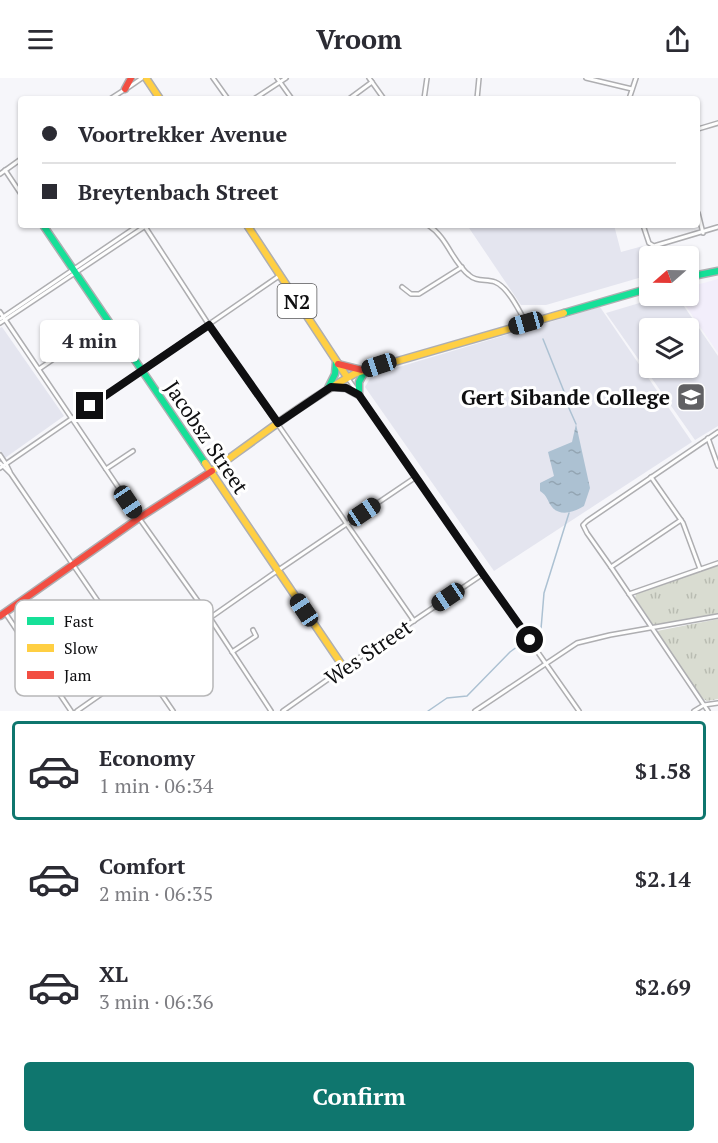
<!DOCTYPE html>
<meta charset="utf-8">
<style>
body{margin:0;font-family:"PT Serif",serif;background:#f7f7f7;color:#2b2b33;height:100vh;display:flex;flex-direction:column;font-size:22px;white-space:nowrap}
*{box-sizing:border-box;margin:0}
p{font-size:20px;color:#7c7c81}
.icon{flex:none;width:33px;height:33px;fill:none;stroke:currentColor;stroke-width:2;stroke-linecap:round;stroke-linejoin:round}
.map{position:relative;height:633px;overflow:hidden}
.side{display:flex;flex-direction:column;background:#fff;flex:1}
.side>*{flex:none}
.guide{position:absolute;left:18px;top:18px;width:682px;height:132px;border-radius:6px;box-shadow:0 2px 4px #0004;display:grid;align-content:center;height:132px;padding:0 24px;background:#fff}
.needle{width:39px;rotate:250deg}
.controls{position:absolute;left:639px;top:168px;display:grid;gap:12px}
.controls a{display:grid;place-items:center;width:60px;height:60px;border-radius:6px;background:#fff;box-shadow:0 2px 4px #0004;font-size:30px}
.end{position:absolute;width:27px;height:27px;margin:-14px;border:8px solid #0f0f11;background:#fff;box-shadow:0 0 0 3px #fff}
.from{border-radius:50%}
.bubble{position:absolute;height:42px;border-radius:6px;background:#fff;box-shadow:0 2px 4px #0004;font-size:20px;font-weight:600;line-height:42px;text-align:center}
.car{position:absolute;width:18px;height:36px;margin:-18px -9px;border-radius:8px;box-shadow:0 0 4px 2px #0007;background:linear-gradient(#222 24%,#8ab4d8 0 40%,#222 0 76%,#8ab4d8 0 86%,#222 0)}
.guide b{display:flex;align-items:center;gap:21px;height:57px;font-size:22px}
.guide b+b{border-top:2px solid #e1e1e2}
.guide i{width:15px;height:15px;background:#2b2b33}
ul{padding:10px 0 0;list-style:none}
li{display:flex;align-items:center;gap:18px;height:99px;margin:0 12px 9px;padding:0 12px;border:3px solid transparent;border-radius:6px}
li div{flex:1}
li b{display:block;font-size:22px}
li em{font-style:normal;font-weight:600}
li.on{border-color:#0f766e}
li>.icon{width:54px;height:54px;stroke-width:1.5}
.cta{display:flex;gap:12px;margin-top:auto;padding:12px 24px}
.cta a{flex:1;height:69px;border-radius:6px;background:#0f766e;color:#fff;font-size:24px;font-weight:600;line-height:69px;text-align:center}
header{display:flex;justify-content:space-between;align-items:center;height:78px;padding:0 24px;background:#fff;font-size:27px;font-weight:600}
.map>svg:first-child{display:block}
</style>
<header><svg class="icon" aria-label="menu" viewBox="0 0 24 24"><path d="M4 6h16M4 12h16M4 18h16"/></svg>Vroom<svg class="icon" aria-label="share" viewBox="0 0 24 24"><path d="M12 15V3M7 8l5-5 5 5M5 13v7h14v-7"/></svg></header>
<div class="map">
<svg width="718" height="633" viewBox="0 0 718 633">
<defs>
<pattern id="park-tufts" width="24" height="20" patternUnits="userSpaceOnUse" patternTransform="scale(1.5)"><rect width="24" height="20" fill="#d9dcd1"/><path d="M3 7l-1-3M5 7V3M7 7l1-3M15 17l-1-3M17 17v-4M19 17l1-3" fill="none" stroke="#b9bcb2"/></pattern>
<pattern id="water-ripples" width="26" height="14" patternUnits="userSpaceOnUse" patternTransform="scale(1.5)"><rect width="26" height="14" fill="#acc1d2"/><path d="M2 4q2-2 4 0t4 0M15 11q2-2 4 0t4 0" fill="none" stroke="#93a5b3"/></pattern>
</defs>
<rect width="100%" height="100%" fill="#f6f6fa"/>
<g fill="#e4e5ef" fill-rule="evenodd">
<polygon points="467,147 614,147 621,174 643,168 649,197 546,227 521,227"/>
<path d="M 663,218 L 677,218 L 718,278 L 718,348 L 695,362 L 606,235 ZM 688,250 L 688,290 L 650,290 L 650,250 Z"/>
<polygon points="600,229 692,364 494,493 365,309 372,297"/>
<polygon points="2,249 64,338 5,380 0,372 0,250"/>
</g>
<polygon fill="#f2eefb" points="718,201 718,275 679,218 688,218 689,209"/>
<g fill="url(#park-tufts)">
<polygon points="718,487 718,536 655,547 652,545 635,520 636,516"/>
<polygon points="718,541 718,621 707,623 702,620 657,553"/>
</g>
<path fill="url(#water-ripples)" d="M 576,346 L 590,410 L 584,428 C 575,434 560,439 552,429 C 547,423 548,418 540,413 L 540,405 L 554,398 L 548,374 L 572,364 Z"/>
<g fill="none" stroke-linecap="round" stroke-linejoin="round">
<g stroke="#acc1d2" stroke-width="1.5">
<polyline points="543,261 565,316 568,328 576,346"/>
<polyline points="428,633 447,620 467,618 510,574 541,551 544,515 569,435"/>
</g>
<g stroke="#aeaeb1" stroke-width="6">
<g id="street">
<polyline points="213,0 228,21"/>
<polyline points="277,0 292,21"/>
<polyline points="369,0 384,21"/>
<polyline points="586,0 632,11"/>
<polyline points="129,9 142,0"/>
<polyline points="110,21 124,12"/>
<polyline points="254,21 286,0"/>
<polyline points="349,21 372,4"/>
<polyline points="424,21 427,0"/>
<polyline points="477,21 479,0"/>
<polyline points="629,21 636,0"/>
<polyline points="698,51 718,45"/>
<polyline points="5,92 21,116"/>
<polyline points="0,96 21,81"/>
<polyline points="698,135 703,155"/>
<polyline points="144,147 209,247 414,543"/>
<path d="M 428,147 C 448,160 452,184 469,197 C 476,204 486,201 495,204 C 508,209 520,234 526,245"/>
<polyline points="643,147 649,165 654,168 718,149"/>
<polyline points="402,209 411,216 419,216 462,189"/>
<polyline points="0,234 139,440 210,540 271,633"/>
<polyline points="0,241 139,147"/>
<polyline points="0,245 147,147"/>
<polyline points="39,291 71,269"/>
<polyline points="347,299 483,496 579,633"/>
<polyline points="708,360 718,388"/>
<polyline points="0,377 6,386 10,394"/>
<polyline points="0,385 11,396 173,633"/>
<polyline points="0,390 279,198"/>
<polyline points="106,391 133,373"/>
<polyline points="651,399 683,445 700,491"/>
<polyline points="611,489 681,442"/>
<polyline points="629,516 718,485"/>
<polyline points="6,536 71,633"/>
<polyline points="232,574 256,558 253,552"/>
<polyline points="77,633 277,493 416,399"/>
<polyline points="283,633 344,590 483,496"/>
<polyline points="475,633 577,565 610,557 718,538"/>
<polyline points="694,633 704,627 718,625"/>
<polyline points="708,633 611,489 587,455 583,447 587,443 718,354"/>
</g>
</g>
<g stroke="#aeaeb1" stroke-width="9">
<g id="fast">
<polyline points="43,147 205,385"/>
<polyline points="688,199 718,193"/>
<polyline points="564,235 650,210"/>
<polyline points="328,310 335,296 336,284"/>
<polyline points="359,317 359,304 366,291"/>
</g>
</g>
<g stroke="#aeaeb1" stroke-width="9">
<g id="slow">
<polyline points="146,0 160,21"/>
<polyline points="247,147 347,299"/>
<polyline points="205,385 344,590"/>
<path d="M 212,393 C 259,359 305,323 356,295 L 564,235"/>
</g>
</g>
<g stroke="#aeaeb1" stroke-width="9">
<g id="jam">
<polyline points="125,11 131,0"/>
<polyline points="338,286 362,292"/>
<polyline points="333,309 346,310 359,317"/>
<polyline points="0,538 139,440 212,393"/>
</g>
</g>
<use href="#street" stroke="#fefefe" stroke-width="3"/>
<use href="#fast" stroke="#16e098" stroke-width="6"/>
<use href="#slow" stroke="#ffcf43" stroke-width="6"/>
<use href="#jam" stroke="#f24e42" stroke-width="6"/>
</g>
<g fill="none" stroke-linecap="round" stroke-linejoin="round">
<polyline stroke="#0f0f11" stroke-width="8" points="90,328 209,247 278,345 331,309 346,310 359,317 483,496 530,562"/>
</g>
<defs>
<g id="university-square" transform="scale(1.5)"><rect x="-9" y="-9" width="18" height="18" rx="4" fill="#606063" stroke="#fff"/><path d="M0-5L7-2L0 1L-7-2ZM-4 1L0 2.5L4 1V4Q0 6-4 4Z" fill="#fff"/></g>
</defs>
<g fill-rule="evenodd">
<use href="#university-square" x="691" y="319"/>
</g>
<g text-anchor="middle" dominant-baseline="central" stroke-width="6" stroke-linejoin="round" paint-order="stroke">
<rect fill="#fff" stroke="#575758" stroke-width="1.5" x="277.5" y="206" width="39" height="34" rx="4.5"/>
<g font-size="20" font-weight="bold" fill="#0f0f11">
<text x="297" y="223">N2</text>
</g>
<g font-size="21" font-weight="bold" fill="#0f0f11" stroke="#fff" text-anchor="end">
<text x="670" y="319">Gert Sibande College</text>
</g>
<g font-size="21" fill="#0f0f11" stroke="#fff">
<text transform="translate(207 359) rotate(56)">Jacobsz Street</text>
<text transform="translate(368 574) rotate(-34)">Wes Street</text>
</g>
</g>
<rect x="15" y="522" width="198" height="96" rx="9" fill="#fff" stroke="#b7b7b8" stroke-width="1.5"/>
<rect x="27" y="539" width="27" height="8" fill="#16e098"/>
<rect x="27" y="566" width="27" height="8" fill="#ffcf43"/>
<rect x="27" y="593" width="27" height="8" fill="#f24e42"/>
<g font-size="16" fill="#0f0f11">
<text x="64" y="549">Fast</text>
<text x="64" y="576">Slow</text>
<text x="64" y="603">Jam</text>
</g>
</svg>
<div class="controls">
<a><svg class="needle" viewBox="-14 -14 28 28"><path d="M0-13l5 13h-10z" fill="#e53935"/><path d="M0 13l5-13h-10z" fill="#7c7c81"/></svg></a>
<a><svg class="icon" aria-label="layers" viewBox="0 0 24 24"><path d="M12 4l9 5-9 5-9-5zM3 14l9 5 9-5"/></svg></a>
</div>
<i class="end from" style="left:530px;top:562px"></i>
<i class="end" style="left:90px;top:328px"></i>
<div class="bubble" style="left:40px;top:242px;width:99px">4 min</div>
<i class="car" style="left:526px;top:245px;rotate:254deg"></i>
<i class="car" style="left:379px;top:287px;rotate:252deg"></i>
<i class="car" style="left:128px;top:424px;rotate:146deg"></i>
<i class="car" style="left:364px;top:434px;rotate:56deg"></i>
<i class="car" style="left:448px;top:519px;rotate:236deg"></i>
<i class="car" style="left:304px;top:532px;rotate:326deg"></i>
<div class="guide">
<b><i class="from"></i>Voortrekker Avenue</b>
<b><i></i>Breytenbach Street</b>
</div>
</div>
<section class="side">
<ul>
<li class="on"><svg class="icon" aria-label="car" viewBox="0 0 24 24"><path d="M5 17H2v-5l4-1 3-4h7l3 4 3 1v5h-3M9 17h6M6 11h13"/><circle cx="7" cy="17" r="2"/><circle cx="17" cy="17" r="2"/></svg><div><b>Economy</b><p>1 min · 06:34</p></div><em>$1.58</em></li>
<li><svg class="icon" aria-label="car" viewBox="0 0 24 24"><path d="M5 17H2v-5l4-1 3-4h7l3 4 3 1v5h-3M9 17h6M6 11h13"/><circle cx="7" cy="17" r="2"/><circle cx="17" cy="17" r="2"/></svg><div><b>Comfort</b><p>2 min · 06:35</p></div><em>$2.14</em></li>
<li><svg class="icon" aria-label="car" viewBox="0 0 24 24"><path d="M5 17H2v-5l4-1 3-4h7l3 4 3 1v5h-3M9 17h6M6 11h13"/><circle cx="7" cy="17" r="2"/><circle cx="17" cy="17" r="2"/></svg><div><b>XL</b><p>3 min · 06:36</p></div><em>$2.69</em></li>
</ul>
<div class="cta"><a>Confirm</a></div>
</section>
